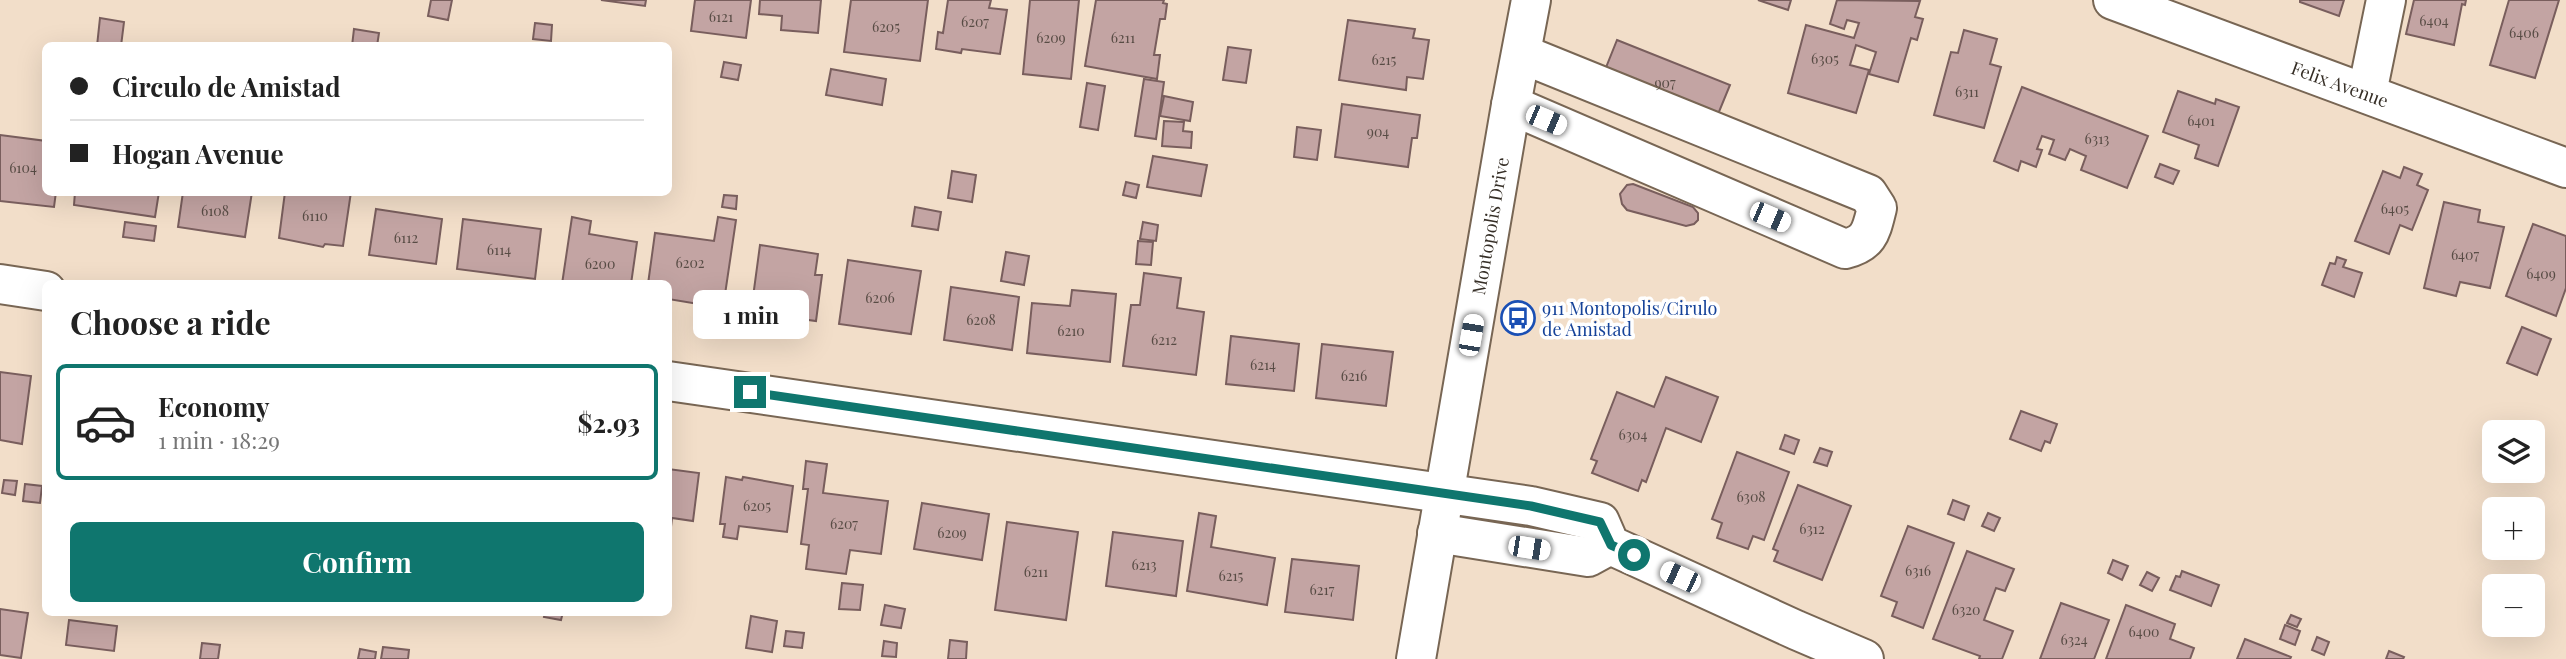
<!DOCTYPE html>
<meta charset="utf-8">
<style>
body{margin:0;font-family:"Playfair Display",serif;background:#f6f6f6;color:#222;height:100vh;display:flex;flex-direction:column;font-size:26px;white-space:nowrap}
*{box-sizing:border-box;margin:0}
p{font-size:23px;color:#767676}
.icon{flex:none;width:38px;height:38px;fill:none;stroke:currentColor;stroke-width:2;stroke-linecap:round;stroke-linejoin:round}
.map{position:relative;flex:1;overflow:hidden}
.sheet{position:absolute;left:42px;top:280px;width:630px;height:336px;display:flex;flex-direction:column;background:#fff;border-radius:10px;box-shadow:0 7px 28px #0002}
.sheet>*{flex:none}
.hud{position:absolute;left:42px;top:42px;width:630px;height:154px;border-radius:10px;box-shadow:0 7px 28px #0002;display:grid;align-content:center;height:154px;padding:0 28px;background:#fff}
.fabs{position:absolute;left:2482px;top:420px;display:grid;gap:14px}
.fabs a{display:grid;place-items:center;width:63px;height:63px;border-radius:10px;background:#fff;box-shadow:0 7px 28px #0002;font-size:35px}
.end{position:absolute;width:32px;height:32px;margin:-16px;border:9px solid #0f766e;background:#fff;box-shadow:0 0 0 4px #fff}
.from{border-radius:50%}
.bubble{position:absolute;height:49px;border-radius:10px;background:#fff;box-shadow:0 7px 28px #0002;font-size:23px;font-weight:700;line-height:49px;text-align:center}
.car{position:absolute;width:21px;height:42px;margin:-21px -10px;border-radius:9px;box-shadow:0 0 5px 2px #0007;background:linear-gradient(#fff 24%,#345 0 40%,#fff 0 76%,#345 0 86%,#fff 0)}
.hud b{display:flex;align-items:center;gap:24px;height:66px;font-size:26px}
.hud b+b{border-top:2px solid #e0e0e0}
.hud i{width:18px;height:18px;background:#222}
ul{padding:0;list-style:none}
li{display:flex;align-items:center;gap:21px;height:116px;margin:0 14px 10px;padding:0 14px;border:4px solid transparent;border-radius:10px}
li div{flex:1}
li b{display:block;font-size:26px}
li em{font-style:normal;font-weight:700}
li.on{border-color:#0f766e}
li>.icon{width:63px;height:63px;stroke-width:1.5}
h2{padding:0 28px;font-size:32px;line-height:84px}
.cta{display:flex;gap:14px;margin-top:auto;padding:14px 28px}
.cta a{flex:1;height:80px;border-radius:10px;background:#0f766e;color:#fff;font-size:28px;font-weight:700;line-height:80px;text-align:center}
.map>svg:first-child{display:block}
</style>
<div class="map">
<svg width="2566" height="659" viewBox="0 0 2566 659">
<rect width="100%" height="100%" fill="#f2dec9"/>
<g fill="#c3a4a3" stroke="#795e5d" stroke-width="2">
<polygon points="431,0 452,0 448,20 428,16"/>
<polygon points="601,0 646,0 645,6"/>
<polygon points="695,0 751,0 746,38 691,31"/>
<polygon points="760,0 821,0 818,33 781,30 782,16 759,14"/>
<polygon points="851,0 928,0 920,61 844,52"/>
<polygon points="948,0 991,0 989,8 1007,10 1000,54 962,49 961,53 936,49 938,32 943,33"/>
<polygon points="1030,0 1079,0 1071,79 1023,74"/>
<polygon points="1096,0 1164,0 1163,3 1167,4 1165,19 1160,19 1154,55 1160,55 1157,79 1085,66"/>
<polygon points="1758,0 1791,0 1788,10"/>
<polygon points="1837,0 1920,1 1915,17 1923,19 1917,40 1911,38 1898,82 1869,74 1876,52 1856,45 1850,65 1869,70 1856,113 1788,93 1806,25 1854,38 1859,23 1847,20 1844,29 1830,24"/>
<polygon points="2300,0 2344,0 2339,16 2300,2"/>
<polygon points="2414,0 2466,0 2465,5 2462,4 2454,45 2406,34"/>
<polygon points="2509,0 2559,0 2535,78 2490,65"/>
<polygon points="100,18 124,22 121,46 97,46"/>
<polygon points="1348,20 1415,29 1413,38 1429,40 1423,79 1407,77 1406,90 1339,80"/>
<polygon points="535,23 552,25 551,41 533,39"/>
<polygon points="354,29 379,33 377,46 352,46"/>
<polygon points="1964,30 1997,39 1990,64 2001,67 1984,128 1934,115 1951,52 1958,53"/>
<polygon points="1617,40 1730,85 1714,124 1601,80"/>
<polygon points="1228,47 1251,50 1246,83 1223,80"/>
<polygon points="724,62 741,65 738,80 721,77"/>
<polygon points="831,69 886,79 882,105 826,95"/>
<polygon points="1144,79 1164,82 1156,139 1135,136"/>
<polygon points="1087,83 1105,86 1098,130 1080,127"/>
<polygon points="2022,87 2148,136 2127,188 2081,170 2086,156 2070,149 2065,160 2049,154 2054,140 2042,136 2037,149 2042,150 2036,167 2021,161 2018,171 1994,161"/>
<polygon points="2178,91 2215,104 2216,99 2239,107 2218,166 2195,158 2199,145 2163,132"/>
<polygon points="1164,96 1193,102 1190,121 1160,116"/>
<polygon points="1342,104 1420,115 1417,138 1412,138 1408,167 1335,157"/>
<polygon points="1164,121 1184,122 1183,131 1192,132 1191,148 1162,146"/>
<polygon points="1297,127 1321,130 1317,160 1294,157"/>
<polygon points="0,135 46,141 46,192 56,192 54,207 0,201"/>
<polygon points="1153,156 1207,165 1201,196 1147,187"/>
<polygon points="2160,164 2179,171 2173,184 2155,177"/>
<polygon points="2404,167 2422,174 2417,185 2428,190 2412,230 2400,225 2389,254 2355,241 2383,171 2400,178"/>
<polygon points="952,171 976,175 972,202 948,198"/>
<polygon points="1126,182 1139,185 1136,198 1123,195"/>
<polygon points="1633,184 1693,207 1698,213 1698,220 1694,224 1686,226 1627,210 1622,204 1620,194 1627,185"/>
<polygon points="75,192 159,192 155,217 74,205"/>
<polygon points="183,192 252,192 245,237 178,227"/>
<polygon points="285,192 351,192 343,246 325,244 323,247 279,238"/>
<polygon points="724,195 737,196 736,209 722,207"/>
<polygon points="2444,202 2480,210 2478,222 2504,227 2490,288 2460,282 2456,296 2424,288"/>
<polygon points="915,207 941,212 938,230 912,226"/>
<polygon points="376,209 442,219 436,264 369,255"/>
<polygon points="572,217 591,221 589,234 637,242 631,284 562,284"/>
<polygon points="718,217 736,220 723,308 668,299 668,284 648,284 655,233 714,241"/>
<polygon points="463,219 541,229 535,279 457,269"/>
<polygon points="125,222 156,226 154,241 123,237"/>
<polygon points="1143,222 1158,225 1156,241 1140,239"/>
<polygon points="2533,224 2566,236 2566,288 2556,316 2506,296"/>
<polygon points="1138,241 1153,242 1151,265 1136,264"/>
<polygon points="760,245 818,254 815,275 822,275 816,321 751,312"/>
<polygon points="1006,252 1029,256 1024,285 1001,281"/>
<polygon points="2337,257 2346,260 2343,267 2362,273 2354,297 2322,285 2330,263 2335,264"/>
<polygon points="848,260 921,271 911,334 839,324"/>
<polygon points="1144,273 1181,278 1177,308 1204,312 1196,375 1123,366 1131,305 1140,305"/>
<polygon points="951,287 1019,297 1012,350 944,340"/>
<polygon points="1072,290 1116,294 1110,362 1027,353 1032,303 1070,306"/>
<polygon points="2522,327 2551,339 2537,375 2507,363"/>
<polygon points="1231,336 1299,344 1294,391 1226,384"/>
<polygon points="1322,344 1393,352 1386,406 1316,398"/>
<polygon points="0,372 31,376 22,444 0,440"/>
<polygon points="1666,377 1718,397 1701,442 1666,428 1646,482 1642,480 1638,491 1592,473 1597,461 1591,459 1617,392 1654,407"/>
<polygon points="2021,411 2057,424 2050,443 2045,441 2041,451 2010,439"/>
<polygon points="1785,435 1799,440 1794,454 1780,449"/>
<polygon points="1820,448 1832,452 1827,466 1814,462"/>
<polygon points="1737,452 1789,472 1764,540 1753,536 1748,549 1717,538 1722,523 1712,519"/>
<polygon points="806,461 827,464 823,493 888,501 881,554 850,550 846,574 806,569 809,545 801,544 808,489 803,489"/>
<polygon points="668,469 699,473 693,521 672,518 671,527 668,526"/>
<polygon points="726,477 742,480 743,477 793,486 787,532 739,526 737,539 723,537 725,524 720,524"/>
<polygon points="4,480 17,481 15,495 2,493"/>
<polygon points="25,484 42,486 40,503 23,501"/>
<polygon points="1798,485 1851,506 1822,580 1774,561 1778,551 1773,549"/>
<polygon points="1953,500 1969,506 1964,520 1948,514"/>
<polygon points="922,503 989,514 982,560 914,549"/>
<polygon points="1199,513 1216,516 1211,547 1275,558 1267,605 1187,591"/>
<polygon points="1988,513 2000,518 1994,531 1982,526"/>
<polygon points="1007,522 1078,532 1066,620 995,610"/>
<polygon points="1908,526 1954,543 1923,628 1892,616 1897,602 1881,596"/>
<polygon points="1113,532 1183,541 1176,596 1106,586"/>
<polygon points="1967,551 2014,569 2005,591 1996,588 1984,620 2013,631 2002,659 1979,659 1980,656 1933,639"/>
<polygon points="1292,559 1359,566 1353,620 1285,612"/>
<polygon points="2113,560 2128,566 2122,580 2108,573"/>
<polygon points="2182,571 2219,585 2211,606 2170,590 2176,576 2180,577"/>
<polygon points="2147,572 2159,578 2152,591 2140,585"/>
<polygon points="842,583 863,585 860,610 839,609"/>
<polygon points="2061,603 2109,620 2094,659 2040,659"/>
<polygon points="885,605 905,609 901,628 881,625"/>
<polygon points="2126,605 2175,624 2170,639 2194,648 2190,659 2106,659"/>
<polygon points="0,609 28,613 21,658 0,655"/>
<polygon points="545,612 563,612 561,620 544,617"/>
<polygon points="2291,615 2301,619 2297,627 2287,623"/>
<polygon points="751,616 777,621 772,652 746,648"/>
<polygon points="69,620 117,626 114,651 66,645"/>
<polygon points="2285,625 2300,631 2295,645 2280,639"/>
<polygon points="786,631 804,633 802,648 784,646"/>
<polygon points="2317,637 2329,642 2324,655 2312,650"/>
<polygon points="2245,639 2291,657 2290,659 2237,659"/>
<polygon points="950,640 967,642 966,659 948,659"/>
<polygon points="884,641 897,643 896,657 882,656"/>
<polygon points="202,643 220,645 218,659 200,659"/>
<polygon points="383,647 409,650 408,659 381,659"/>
<polygon points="360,649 376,652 375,659 358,659"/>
<polygon points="2389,651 2404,657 2403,659 2386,659"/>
</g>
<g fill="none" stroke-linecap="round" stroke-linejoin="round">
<g stroke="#786654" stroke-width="42">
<g id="minor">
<polyline points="2113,0 2566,168"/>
<polyline points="2367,93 2386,0"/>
<path d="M 1511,105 L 1845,249 C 1870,243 1871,231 1877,208 L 1868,194 L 1522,54"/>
<polyline points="0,284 46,291"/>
<polyline points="668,381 1531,506 1600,522 1610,545 1796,630 1864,659"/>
<polyline points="1437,533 1588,557 1610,545"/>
</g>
</g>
<g stroke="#786654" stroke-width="42">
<polyline id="major" points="1416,659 1511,105 1531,0"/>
</g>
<use href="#minor" stroke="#fff" stroke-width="38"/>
<use href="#major" stroke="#fff" stroke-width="38"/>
</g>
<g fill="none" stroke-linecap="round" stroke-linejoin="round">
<polyline stroke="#0f766e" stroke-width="9" points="750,392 1531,506 1600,522 1611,545 1634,555"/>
</g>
<defs>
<g id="bus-ring" transform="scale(1.75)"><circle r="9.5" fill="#fff" stroke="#1a4fb4" stroke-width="1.5"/><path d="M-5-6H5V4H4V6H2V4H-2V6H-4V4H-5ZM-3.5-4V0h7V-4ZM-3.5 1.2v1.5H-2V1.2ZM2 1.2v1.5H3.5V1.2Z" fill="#1a4fb4"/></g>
</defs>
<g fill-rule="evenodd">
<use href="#bus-ring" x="1518" y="318"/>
</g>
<g text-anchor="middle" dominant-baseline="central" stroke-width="7" stroke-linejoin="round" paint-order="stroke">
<g font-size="14" fill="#584c45">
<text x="721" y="16">6121</text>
<text x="2434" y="20">6404</text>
<text x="975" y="21">6207</text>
<text x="886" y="26">6205</text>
<text x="2524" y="32">6406</text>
<text x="1051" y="37">6209</text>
<text x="1123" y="37">6211</text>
<text x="1825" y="58">6305</text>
<text x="1384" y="59">6215</text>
<text x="1665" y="82">907</text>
<text x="1967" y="91">6311</text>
<text x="2201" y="120">6401</text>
<text x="1378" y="131">904</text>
<text x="2097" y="138">6313</text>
<text x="23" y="167">6104</text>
<text x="2395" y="208">6405</text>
<text x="215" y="210">6108</text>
<text x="315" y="215">6110</text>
<text x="406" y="237">6112</text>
<text x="499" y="249">6114</text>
<text x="2465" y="254">6407</text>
<text x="690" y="262">6202</text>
<text x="600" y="263">6200</text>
<text x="2541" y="273">6409</text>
<text x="880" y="297">6206</text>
<text x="981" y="319">6208</text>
<text x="1071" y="330">6210</text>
<text x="1164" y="339">6212</text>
<text x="1263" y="364">6214</text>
<text x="1354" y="375">6216</text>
<text x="1633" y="434">6304</text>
<text x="1751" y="496">6308</text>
<text x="757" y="505">6205</text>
<text x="844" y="523">6207</text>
<text x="1812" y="528">6312</text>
<text x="952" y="532">6209</text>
<text x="1144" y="564">6213</text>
<text x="1918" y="570">6316</text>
<text x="1036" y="571">6211</text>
<text x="1231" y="575">6215</text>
<text x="1322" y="589">6217</text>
<text x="1966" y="609">6320</text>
<text x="2144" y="631">6400</text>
<text x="2074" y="639">6324</text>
</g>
<g font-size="18" fill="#352e26" stroke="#fff">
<text transform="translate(2340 84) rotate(20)">Felix Avenue</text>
<text transform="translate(1490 226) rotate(-80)">Montopolis Drive</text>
</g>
<g font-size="18" fill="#164399" stroke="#fff" text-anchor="start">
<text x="1542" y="308">911 Montopolis/Cirulo<tspan x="1542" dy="21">de Amistad</tspan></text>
</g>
</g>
</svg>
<div class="fabs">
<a><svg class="icon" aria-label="layers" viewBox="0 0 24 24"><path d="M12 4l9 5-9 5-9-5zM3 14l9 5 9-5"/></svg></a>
<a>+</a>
<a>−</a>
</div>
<i class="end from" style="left:1634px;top:555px"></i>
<i class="end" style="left:750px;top:392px"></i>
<div class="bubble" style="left:693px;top:290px;width:116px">1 min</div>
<i class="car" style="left:1546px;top:120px;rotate:113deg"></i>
<i class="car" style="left:1770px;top:217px;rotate:113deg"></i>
<i class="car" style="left:1471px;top:335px;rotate:10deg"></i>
<i class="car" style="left:1529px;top:548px;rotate:99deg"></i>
<i class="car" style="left:1680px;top:577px;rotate:295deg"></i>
<div class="hud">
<b><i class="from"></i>Circulo de Amistad</b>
<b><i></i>Hogan Avenue</b>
</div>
<section class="sheet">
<h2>Choose a ride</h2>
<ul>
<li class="on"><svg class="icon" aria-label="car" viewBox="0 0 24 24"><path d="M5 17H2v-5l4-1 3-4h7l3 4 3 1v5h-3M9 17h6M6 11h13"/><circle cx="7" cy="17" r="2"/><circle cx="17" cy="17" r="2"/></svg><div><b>Economy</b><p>1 min · 18:29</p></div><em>$2.93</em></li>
</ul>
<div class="cta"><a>Confirm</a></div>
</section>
</div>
